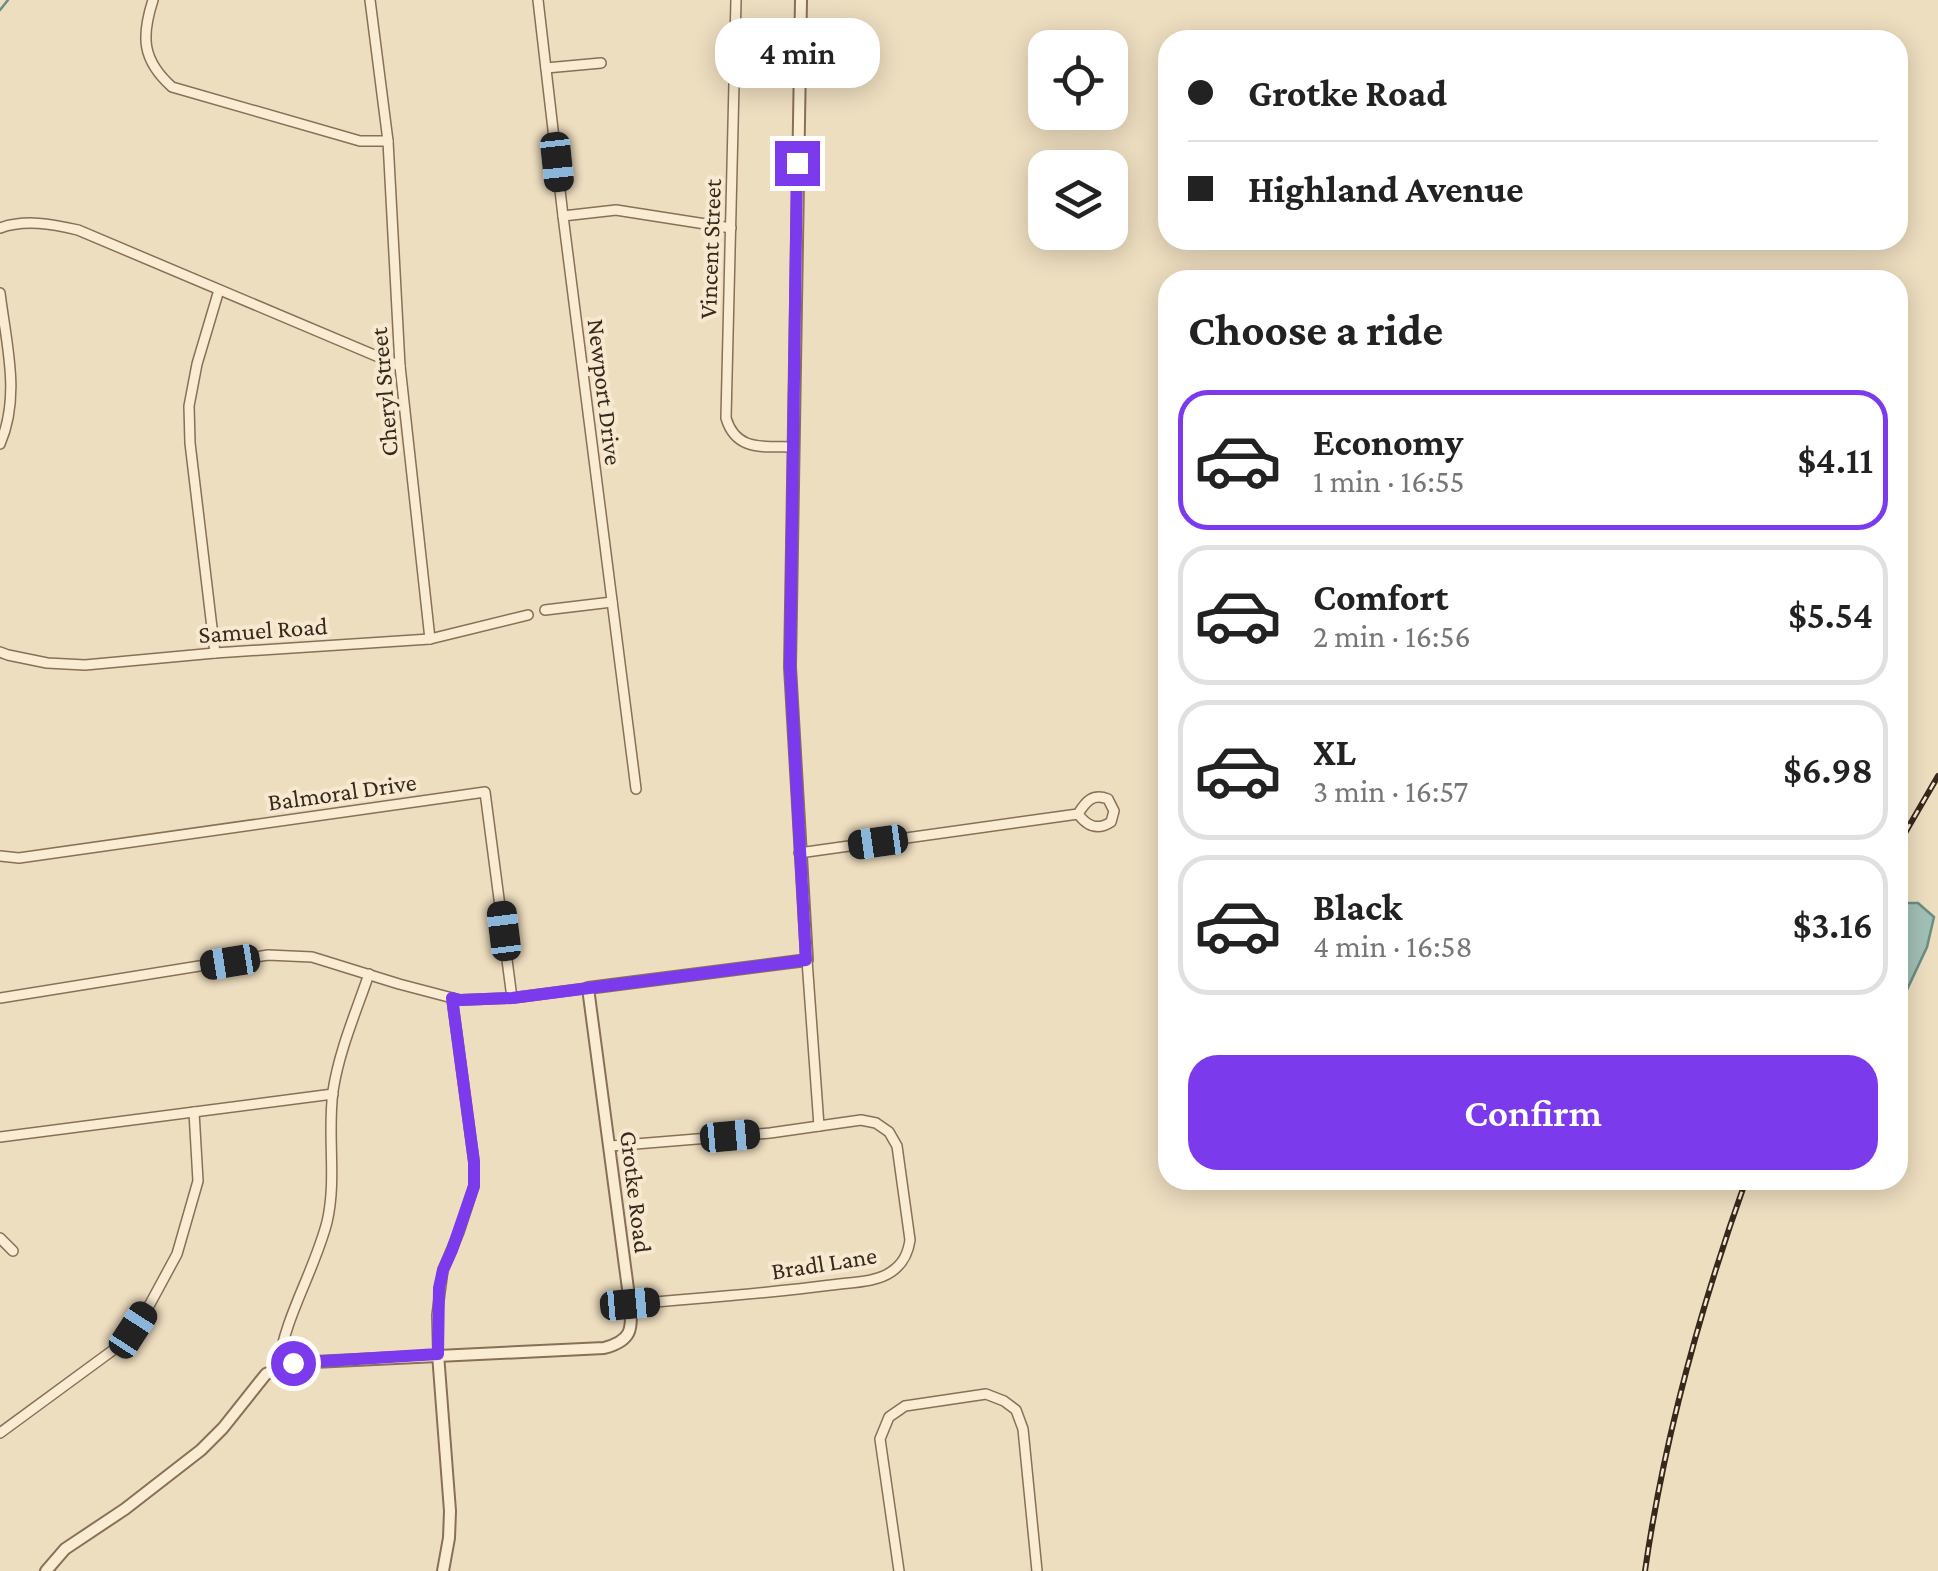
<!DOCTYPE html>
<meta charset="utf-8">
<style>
body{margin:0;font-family:"Crimson Pro",serif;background:#f6f6f6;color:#222;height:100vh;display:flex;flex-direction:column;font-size:38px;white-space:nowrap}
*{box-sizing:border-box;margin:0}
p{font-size:32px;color:#767676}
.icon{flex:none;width:55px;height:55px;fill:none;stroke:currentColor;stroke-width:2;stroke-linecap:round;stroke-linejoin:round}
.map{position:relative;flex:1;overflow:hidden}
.side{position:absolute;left:1158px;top:270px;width:750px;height:920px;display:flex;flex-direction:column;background:#fff;border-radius:30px;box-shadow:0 5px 25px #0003}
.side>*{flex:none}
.guide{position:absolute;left:1158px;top:30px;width:750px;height:220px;border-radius:30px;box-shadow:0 5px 25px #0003;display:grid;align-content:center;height:220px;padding:0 30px;background:#fff}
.fabs{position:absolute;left:1028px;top:30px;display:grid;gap:20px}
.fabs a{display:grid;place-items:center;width:100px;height:100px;border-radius:20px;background:#fff;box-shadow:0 5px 25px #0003;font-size:50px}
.end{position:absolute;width:45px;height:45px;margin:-22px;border:12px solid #7c3aed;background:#fff;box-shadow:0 0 0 5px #fff}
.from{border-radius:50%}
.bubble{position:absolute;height:70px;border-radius:30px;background:#fff;box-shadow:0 5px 25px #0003;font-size:32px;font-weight:600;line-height:70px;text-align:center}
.car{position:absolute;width:30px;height:60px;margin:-30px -15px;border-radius:12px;box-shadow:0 0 8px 2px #0007;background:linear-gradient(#222 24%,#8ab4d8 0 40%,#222 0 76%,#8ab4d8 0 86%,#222 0)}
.guide b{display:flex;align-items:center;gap:35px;height:95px;font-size:38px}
.guide b+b{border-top:2px solid #e0e0e0}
.guide i{width:25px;height:25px;background:#222}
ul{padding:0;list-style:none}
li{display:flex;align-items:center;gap:30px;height:140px;margin:0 20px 15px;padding:0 10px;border:5px solid #e0e0e0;border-radius:30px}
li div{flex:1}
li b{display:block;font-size:38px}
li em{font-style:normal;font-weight:600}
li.current{border-color:#7c3aed}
li>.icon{width:90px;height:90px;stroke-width:1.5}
h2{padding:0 30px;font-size:45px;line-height:120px}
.primary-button{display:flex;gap:20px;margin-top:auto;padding:20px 30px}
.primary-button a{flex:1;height:115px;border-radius:30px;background:#7c3aed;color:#fff;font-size:40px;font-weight:600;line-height:115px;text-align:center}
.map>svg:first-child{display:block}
</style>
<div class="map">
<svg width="1938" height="1571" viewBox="0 0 1938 1571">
<rect width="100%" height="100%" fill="#eedec0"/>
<polygon fill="#a3c0b6" stroke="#6a8e83" stroke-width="2.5" points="1898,903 1918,903 1934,917 1927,947 1905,994 1904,1031 1898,1029"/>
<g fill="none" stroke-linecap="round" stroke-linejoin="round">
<polyline stroke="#6a8e83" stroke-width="2.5" points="0,10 8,0"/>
<g stroke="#886f58" stroke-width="12">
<g id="minor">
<path d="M 153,0 C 141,37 142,60 172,87 L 360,141 L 388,141"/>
<polyline points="370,0 388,141 400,366 430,639"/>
<polyline points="538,0 563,216 636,789"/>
<path d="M 736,0 L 726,418 C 736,452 764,446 793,447"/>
<polyline points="546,68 601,63"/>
<polyline points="563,216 616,210 731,228"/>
<path d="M 0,228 C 25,219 52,224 78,230 L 400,366"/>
<path d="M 0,293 C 6,343 21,396 0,444"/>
<polyline points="545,610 612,602"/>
<polyline points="0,652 8,655 47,663 85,665 215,653 430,639 528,615"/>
<polyline points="215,653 190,443 189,406 197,364 219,290"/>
<path d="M 799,853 L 1078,814 C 1086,801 1093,793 1108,799 L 1114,811 L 1111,822 C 1097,831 1087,826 1078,814"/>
<polyline points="0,856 19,858 485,792 512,998"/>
<polyline points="807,960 819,1126"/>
<polyline points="0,998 268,955 312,957 399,984 460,1000 512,998 588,988"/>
<polyline points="0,1137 333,1094"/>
<path d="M 611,1146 L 770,1133 L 861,1120 L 876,1123 L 889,1132 L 897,1146 L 910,1240 C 908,1254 903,1264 891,1272 C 875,1283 850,1282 831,1285 C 764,1294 697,1298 630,1304"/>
<polyline points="0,1238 13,1251"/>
<polyline points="438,1354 437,1315 443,1270 459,1232 474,1186 474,1162 452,998"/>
<path d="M 278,1367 C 285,1316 314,1272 327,1222 C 337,1179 327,1135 333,1091 C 339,1051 356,1012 369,974"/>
<polyline points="0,1433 120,1345 150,1304 177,1254 198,1181 194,1112"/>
<polyline points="899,1571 880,1439 889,1417 905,1406 986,1394 1004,1401 1016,1410 1023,1429 1037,1571"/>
</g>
</g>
<g stroke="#886f58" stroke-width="14">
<g id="tertiary">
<polyline points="438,1354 450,1511 449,1538 443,1571"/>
<path d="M 46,1571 L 65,1549 L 125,1509 L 201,1450 L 223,1428 L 266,1374 L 293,1363 L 604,1348 C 631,1341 633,1330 630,1304 L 588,988 L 807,960 L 790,667 L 801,0"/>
</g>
</g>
<use href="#minor" stroke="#f9ecd3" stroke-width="9"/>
<use href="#tertiary" stroke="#f9ecd3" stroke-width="10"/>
<g stroke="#37281c" stroke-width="6">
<g id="rail">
<polyline points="1898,845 1938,776"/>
<path d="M 1645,1571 C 1664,1438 1701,1306 1746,1180"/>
</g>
</g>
<use href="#rail" stroke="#f6e9d0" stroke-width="2.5" stroke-dasharray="8" stroke-linecap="butt"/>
</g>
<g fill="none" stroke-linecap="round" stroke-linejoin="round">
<polyline stroke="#7c3aed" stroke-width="12" points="293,1363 438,1354 439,1288 443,1270 452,1250 474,1186 474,1162 452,998 460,1000 512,998 806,960 790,666 797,163"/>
</g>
<g text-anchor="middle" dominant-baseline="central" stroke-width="8" stroke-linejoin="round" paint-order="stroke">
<g font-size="25" fill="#37281c" stroke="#f6e9d0">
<text transform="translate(710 249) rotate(-88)">Vincent Street</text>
<text transform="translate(384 392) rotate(-95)">Cheryl Street</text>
<text transform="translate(605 392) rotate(83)">Newport Drive</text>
<text transform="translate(263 630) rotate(-4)">Samuel Road</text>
<text transform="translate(342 792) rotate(-8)">Balmoral Drive</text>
<text transform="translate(636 1192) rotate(83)">Grotke Road</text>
<text transform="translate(824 1263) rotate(-9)">Bradl Lane</text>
</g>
</g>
</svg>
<div class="fabs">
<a><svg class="icon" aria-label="locate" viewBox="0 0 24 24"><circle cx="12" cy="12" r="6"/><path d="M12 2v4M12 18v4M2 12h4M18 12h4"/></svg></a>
<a><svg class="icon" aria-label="layers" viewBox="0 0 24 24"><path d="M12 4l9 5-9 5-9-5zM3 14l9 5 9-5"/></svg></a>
</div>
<i class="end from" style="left:293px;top:1363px"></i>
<i class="end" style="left:797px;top:163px"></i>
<div class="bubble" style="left:715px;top:18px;width:165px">4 min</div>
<i class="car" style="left:557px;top:162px;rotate:174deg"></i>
<i class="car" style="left:878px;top:842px;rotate:262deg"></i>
<i class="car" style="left:504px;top:931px;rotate:353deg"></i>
<i class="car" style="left:230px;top:962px;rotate:261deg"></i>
<i class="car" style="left:730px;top:1136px;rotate:85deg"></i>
<i class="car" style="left:630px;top:1304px;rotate:85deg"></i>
<i class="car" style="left:133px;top:1330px;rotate:33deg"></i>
<div class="guide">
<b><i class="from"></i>Grotke Road</b>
<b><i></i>Highland Avenue</b>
</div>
<section class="side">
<h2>Choose a ride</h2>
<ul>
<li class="current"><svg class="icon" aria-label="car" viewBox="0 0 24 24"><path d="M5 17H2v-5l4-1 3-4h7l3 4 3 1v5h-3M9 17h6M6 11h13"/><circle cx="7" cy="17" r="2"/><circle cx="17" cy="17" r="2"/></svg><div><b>Economy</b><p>1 min · 16:55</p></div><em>$4.11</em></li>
<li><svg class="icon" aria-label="car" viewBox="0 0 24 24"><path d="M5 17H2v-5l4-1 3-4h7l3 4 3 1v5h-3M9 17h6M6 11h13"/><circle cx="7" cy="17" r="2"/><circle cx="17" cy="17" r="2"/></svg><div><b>Comfort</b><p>2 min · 16:56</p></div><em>$5.54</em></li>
<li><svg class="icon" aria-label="car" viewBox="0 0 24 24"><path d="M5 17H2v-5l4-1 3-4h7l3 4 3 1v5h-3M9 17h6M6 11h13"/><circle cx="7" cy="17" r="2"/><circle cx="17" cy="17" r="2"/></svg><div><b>XL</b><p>3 min · 16:57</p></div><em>$6.98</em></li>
<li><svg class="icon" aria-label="car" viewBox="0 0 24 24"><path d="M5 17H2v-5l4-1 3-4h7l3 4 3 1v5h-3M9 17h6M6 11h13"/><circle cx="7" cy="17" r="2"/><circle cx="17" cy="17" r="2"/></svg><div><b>Black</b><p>4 min · 16:58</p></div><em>$3.16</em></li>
</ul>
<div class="primary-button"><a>Confirm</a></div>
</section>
</div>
